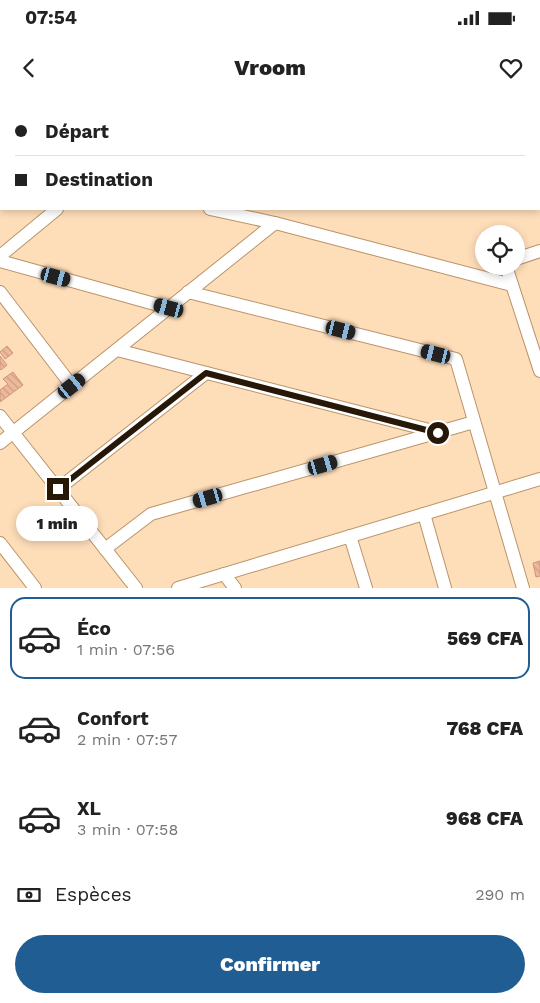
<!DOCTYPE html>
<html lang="fr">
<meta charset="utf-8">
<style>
body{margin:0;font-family:"Work Sans",sans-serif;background:#f6f6f6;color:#222;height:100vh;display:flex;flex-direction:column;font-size:19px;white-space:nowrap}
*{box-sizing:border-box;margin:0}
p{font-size:16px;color:#767676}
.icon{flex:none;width:28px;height:28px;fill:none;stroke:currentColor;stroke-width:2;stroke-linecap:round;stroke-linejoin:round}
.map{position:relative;height:488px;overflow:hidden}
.sheet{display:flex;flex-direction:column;background:#fff;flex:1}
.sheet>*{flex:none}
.hud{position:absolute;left:0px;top:0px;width:540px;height:110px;box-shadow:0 2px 8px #0003;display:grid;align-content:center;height:110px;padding:0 15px;background:#fff}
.controls{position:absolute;left:475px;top:125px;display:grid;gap:10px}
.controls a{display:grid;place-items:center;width:50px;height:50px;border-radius:50%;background:#fff;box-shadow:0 2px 8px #0003;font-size:25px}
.end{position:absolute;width:22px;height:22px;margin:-11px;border:6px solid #261706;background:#fff;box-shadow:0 0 0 2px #fff}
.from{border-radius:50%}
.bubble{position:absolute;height:35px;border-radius:18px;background:#fff;box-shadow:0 2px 8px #0003;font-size:16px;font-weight:800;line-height:35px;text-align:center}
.car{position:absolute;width:15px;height:30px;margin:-15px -8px;border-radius:6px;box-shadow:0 0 4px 1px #0007;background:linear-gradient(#222 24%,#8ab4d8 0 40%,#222 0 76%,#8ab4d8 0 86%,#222 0)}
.hud b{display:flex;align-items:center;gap:18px;height:48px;font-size:19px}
.hud b+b{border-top:1px solid #e0e0e0}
.hud i{width:12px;height:12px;background:#222}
ul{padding:9px 0 0;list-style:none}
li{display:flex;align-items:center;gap:15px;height:82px;margin:0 10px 8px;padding:0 5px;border:2px solid transparent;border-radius:15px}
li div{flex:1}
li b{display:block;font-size:19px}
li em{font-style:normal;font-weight:800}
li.selected{border-color:#1f5d93}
li>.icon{width:45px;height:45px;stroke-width:1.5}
.pay{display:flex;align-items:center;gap:12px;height:55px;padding:0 15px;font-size:19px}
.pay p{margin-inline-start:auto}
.action{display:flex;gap:10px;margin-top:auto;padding:10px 15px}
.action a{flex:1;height:58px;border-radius:30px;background:#1f5d93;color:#fff;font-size:20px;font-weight:800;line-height:58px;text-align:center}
.status{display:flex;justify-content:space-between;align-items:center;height:35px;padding:0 25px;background:#fff;direction:ltr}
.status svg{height:14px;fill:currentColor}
header{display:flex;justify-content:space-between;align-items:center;height:65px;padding:0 15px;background:#fff;font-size:22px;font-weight:800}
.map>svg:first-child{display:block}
</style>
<div class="status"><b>07:54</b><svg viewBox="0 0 49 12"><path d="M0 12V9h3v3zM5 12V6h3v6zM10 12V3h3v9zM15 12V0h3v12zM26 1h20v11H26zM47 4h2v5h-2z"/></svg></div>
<header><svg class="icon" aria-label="back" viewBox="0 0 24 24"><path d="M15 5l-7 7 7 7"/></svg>Vroom<svg class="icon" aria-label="heart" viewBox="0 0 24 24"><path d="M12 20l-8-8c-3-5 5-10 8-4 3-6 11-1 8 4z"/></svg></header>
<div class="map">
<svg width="540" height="488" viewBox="0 0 540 488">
<defs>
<pattern id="building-back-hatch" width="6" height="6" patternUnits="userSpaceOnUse" patternTransform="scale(1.25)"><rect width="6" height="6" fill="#eeb89c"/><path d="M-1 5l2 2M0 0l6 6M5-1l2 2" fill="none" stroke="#cc9d85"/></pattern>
</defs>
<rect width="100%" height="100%" fill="#feddb9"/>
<g fill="url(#building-back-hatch)" stroke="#cc987c">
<polygon points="539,28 540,30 540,54 539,52"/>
<polygon points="7,246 13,253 5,259 0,252"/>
<polygon points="0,256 7,265 1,270 0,269"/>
<polygon points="13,272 23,285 0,302 0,290 8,284 3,279"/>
<polygon points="540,461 540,476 536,477 533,463"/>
</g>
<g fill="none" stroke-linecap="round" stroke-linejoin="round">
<g stroke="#ba9469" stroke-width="14">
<g id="street">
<polyline points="93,1 93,0"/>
<polyline points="165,1 165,0"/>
<polyline points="0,60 1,61"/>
<polyline points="210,109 275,123 512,185"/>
<polyline points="0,156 57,109"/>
<polyline points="516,159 540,151"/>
<polyline points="0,161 169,208"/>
<polyline points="506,166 540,271"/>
<polyline points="0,192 72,286"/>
<polyline points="188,192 456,259 523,488"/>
<polyline points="117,250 437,332"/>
<polyline points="0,316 136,488"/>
<polyline points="0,343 275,123"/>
<polyline points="58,389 206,273"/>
<polyline points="424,414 445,488"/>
<polyline points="350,436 366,488"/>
<polyline points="0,443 35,488"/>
<polyline points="105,449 151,414 474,322"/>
<polyline points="224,474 235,488"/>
<polyline points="178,488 540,379"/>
</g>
</g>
<use href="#street" stroke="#fff" stroke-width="12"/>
</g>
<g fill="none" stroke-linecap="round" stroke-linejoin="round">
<polyline stroke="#261706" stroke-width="6" points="58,389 206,273 438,333"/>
</g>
</svg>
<div class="controls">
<a><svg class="icon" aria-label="locate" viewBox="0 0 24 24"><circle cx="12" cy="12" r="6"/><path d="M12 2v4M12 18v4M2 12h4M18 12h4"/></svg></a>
</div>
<i class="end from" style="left:438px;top:333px"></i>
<i class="end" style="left:58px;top:389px"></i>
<div class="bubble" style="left:16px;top:406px;width:82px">1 min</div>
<i class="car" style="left:56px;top:177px;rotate:105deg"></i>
<i class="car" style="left:169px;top:208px;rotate:285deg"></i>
<i class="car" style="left:341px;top:230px;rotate:104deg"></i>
<i class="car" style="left:436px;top:254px;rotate:284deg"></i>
<i class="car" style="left:72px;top:286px;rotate:51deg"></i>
<i class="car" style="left:323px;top:365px;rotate:74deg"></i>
<i class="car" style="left:208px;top:398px;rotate:254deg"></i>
<div class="hud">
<b><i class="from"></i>Départ</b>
<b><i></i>Destination</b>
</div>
</div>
<section class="sheet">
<ul>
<li class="selected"><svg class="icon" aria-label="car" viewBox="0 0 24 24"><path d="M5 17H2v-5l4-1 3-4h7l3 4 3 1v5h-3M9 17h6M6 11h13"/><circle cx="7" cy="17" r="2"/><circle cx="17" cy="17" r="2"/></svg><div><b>Éco</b><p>1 min · 07:56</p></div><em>569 CFA</em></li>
<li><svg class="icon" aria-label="car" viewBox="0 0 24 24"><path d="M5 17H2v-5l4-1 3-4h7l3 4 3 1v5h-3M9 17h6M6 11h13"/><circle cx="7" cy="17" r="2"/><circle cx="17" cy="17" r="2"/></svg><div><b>Confort</b><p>2 min · 07:57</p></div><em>768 CFA</em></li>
<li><svg class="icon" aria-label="car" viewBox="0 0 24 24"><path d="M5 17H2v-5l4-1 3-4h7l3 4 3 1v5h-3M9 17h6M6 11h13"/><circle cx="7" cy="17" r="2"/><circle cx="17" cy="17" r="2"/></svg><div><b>XL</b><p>3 min · 07:58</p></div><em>968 CFA</em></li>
</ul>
<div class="pay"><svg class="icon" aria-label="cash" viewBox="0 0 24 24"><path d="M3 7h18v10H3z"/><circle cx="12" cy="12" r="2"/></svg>Espèces<p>290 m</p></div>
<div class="action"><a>Confirmer</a></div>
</section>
